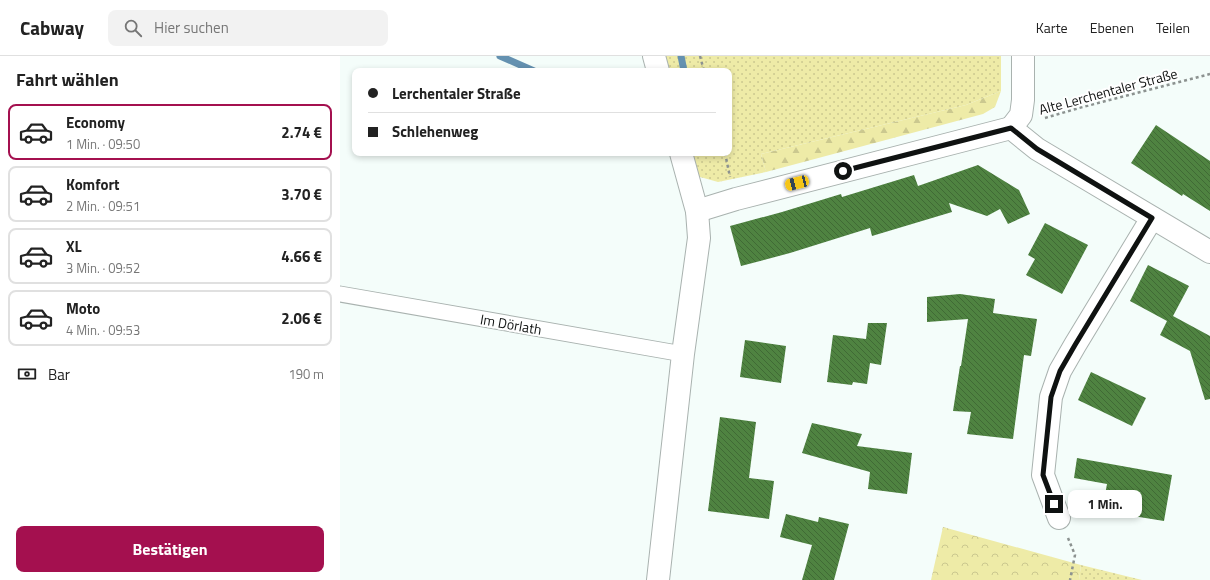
<!DOCTYPE html>
<html lang="de">
<meta charset="utf-8">
<style>
body{margin:0;font-family:"Titillium Web",sans-serif;background:#f2f2f2;color:#222;height:100vh;display:flex;flex-direction:column;font-size:15px;white-space:nowrap}
*{box-sizing:border-box;margin:0}
p{font-size:13px;color:#767676}
.icon{flex:none;width:22px;height:22px;fill:none;stroke:currentColor;stroke-width:2;stroke-linecap:round;stroke-linejoin:round}
.map{position:relative;flex:1;overflow:hidden}
.panel{display:flex;flex-direction:column;background:#fff;width:340px}
.panel>*{flex:none}
.guide{position:absolute;left:12px;top:12px;width:380px;height:88px;border-radius:8px;box-shadow:0 2px 6px #0003;display:grid;align-content:center;height:88px;padding:0 16px;background:#fff}
.end{position:absolute;width:18px;height:18px;margin:-9px;border:5px solid #0f1211;background:#fff;box-shadow:0 0 0 2px #fff}
.from{border-radius:50%}
.bubble{position:absolute;height:28px;border-radius:8px;background:#fff;box-shadow:0 2px 6px #0003;font-size:13px;font-weight:700;line-height:28px;text-align:center}
.car{position:absolute;width:12px;height:24px;margin:-12px -6px;border-radius:5px;box-shadow:0 0 3px 1px #0007;background:linear-gradient(#f5c518 24%,#345 0 40%,#f5c518 0 76%,#345 0 86%,#f5c518 0)}
.guide b{display:flex;align-items:center;gap:14px;height:38px;font-size:15px}
.guide b+b{border-top:1px solid #e0e0e0}
.guide i{width:10px;height:10px;background:#222}
ul{padding:0;list-style:none}
li{display:flex;align-items:center;gap:12px;height:56px;margin:0 8px 6px;padding:0 8px;border:2px solid #e0e0e0;border-radius:8px}
li div{flex:1}
li b{display:block;font-size:15px}
li em{font-style:normal;font-weight:700}
li.selected{border-color:#a4104f}
li>.icon{width:36px;height:36px;stroke-width:1.5}
h2{padding:0 16px;font-size:18px;line-height:48px}
.pay{display:flex;align-items:center;gap:10px;height:44px;padding:0 16px;font-size:15px}
.pay p{margin-inline-start:auto}
.primary-button{display:flex;gap:8px;margin-top:auto;padding:8px 16px}
.primary-button a{flex:1;height:46px;border-radius:8px;background:#a4104f;color:#fff;font-size:16px;font-weight:700;line-height:46px;text-align:center}
header{display:flex;align-items:center;gap:24px;box-sizing:border-box;height:56px;padding:0 20px;background:#fff;border-bottom:1px solid #e0e0e0}
header strong{font-size:19px}
nav{display:flex;gap:22px;margin-inline-start:auto;font-size:14px}
.search{width:280px;height:36px;background:#f2f2f2;display:flex;align-items:center;gap:10px;box-sizing:border-box;padding:0 14px;border-radius:8px;color:#767676;font-size:15px}
main{display:flex;flex:1;min-height:0}
.map>svg:first-child{display:block}
</style>
<header>
<strong>Cabway</strong>
<div class="search"><svg class="icon" aria-label="search" viewBox="0 0 24 24"><circle cx="10" cy="10" r="6"/><path d="M15 15l6 6"/></svg>Hier suchen</div>
<nav><a>Karte</a><a>Ebenen</a><a>Teilen</a></nav>
</header>
<main>
<section class="panel">
<h2>Fahrt wählen</h2>
<ul>
<li class="selected"><svg class="icon" aria-label="car" viewBox="0 0 24 24"><path d="M5 17H2v-5l4-1 3-4h7l3 4 3 1v5h-3M9 17h6M6 11h13"/><circle cx="7" cy="17" r="2"/><circle cx="17" cy="17" r="2"/></svg><div><b>Economy</b><p>1 Min. · 09:50</p></div><em>2.74 €</em></li>
<li><svg class="icon" aria-label="car" viewBox="0 0 24 24"><path d="M5 17H2v-5l4-1 3-4h7l3 4 3 1v5h-3M9 17h6M6 11h13"/><circle cx="7" cy="17" r="2"/><circle cx="17" cy="17" r="2"/></svg><div><b>Komfort</b><p>2 Min. · 09:51</p></div><em>3.70 €</em></li>
<li><svg class="icon" aria-label="car" viewBox="0 0 24 24"><path d="M5 17H2v-5l4-1 3-4h7l3 4 3 1v5h-3M9 17h6M6 11h13"/><circle cx="7" cy="17" r="2"/><circle cx="17" cy="17" r="2"/></svg><div><b>XL</b><p>3 Min. · 09:52</p></div><em>4.66 €</em></li>
<li><svg class="icon" aria-label="car" viewBox="0 0 24 24"><path d="M5 17H2v-5l4-1 3-4h7l3 4 3 1v5h-3M9 17h6M6 11h13"/><circle cx="7" cy="17" r="2"/><circle cx="17" cy="17" r="2"/></svg><div><b>Moto</b><p>4 Min. · 09:53</p></div><em>2.06 €</em></li>
</ul>
<div class="pay"><svg class="icon" aria-label="cash" viewBox="0 0 24 24"><path d="M3 7h18v10H3z"/><circle cx="12" cy="12" r="2"/></svg>Bar<p>190 m</p></div>
<div class="primary-button"><a>Bestätigen</a></div>
</section>
<div class="map">
<svg width="870" height="524" viewBox="0 0 870 524">
<defs>
<pattern id="grass-dots" width="8" height="8" patternUnits="userSpaceOnUse"><rect width="8" height="8" fill="#eeeba7"/><path d="M2 2h.1M6 6h.1" fill="none" stroke="#cbc88f" stroke-width="1.8" stroke-linecap="round"/></pattern>
<pattern id="forest-firs" width="22" height="20" patternUnits="userSpaceOnUse"><rect width="22" height="20" fill="#eeeba7"/><path d="M5 1l3.5 6h-7zM16 11l3.5 6h-7z" fill="#cbc88f"/></pattern>
<pattern id="park-crowns" width="20" height="18" patternUnits="userSpaceOnUse"><rect width="20" height="18" fill="#eeeba7"/><path d="M2 6a3 3 0 1 1 6 0M12 15a3 3 0 1 1 6 0" fill="none" stroke="#cbc88f"/></pattern>
<pattern id="building-back-hatch" width="6" height="6" patternUnits="userSpaceOnUse"><rect width="6" height="6" fill="#4f8341"/><path d="M-1 5l2 2M0 0l6 6M5-1l2 2" fill="none" stroke="#406a35"/></pattern>
</defs>
<rect width="100%" height="100%" fill="#f4fdfa"/>
<g fill="url(#grass-dots)">
<polygon points="322,0 661,0 661,35 626,49 421,98 426,116 378,126 353,119 347,97 389,97 389,15 326,15"/>
<polygon points="741,509 802,524 739,524"/>
</g>
<polygon fill="url(#forest-firs)" points="661,35 655,51 643,58 426,116 421,98 626,49"/>
<polygon fill="url(#park-crowns)" points="603,471 741,509 739,524 591,524"/>
<g fill="none" stroke-linecap="round" stroke-linejoin="round">
<g stroke="#6491b0" stroke-width="7">
<polyline points="160,0 194,15"/>
<polyline points="341,0 344,15"/>
</g>
</g>
<g fill="url(#building-back-hatch)">
<polygon points="816,69 870,105 870,155 843,138 842,140 791,107"/>
<polygon points="638,109 679,134 690,158 668,168 660,153 647,160 609,147 612,156 532,180 530,172 450,197 401,210 390,170 442,156 501,138 502,141 574,119 578,130"/>
<polygon points="705,167 748,189 722,238 686,219 695,203 688,199"/>
<polygon points="808,209 849,230 833,260 870,280 870,343 865,344 850,295 820,279 827,265 790,245"/>
<polygon points="620,238 655,243 653,257 697,263 691,300 684,299 673,383 627,378 631,356 613,355 620,310 621,310 628,263 587,266 587,241"/>
<polygon points="528,267 547,267 541,309 530,307 527,328 513,326 512,329 487,326 493,279 526,283"/>
<polygon points="405,284 446,290 441,327 400,321"/>
<polygon points="751,316 806,342 792,370 738,344"/>
<polygon points="380,361 416,366 409,422 434,425 429,463 368,455"/>
<polygon points="472,367 522,378 517,390 572,397 567,438 528,433 530,416 462,397"/>
<polygon points="737,402 832,419 824,465 762,455 767,428 734,422"/>
<polygon points="446,458 478,466 479,461 509,468 494,524 462,524 472,489 440,481"/>
</g>
<g fill="none" stroke-linecap="round" stroke-linejoin="round">
<g stroke="#a9b2af" stroke-width="17">
<polyline id="lane" points="0,238 343,298"/>
</g>
<g stroke="#a9b2af" stroke-width="24">
<g id="street">
<polyline points="314,0 318,15"/>
<polyline points="671,72 697,93 870,196"/>
<polyline points="671,72 681,59 683,44 683,0"/>
<polyline points="357,155 396,143 671,72"/>
<polyline points="719,462 703,419 711,341 720,315 735,289 812,162"/>
<polyline points="318,524 343,298 359,182 357,155 341,97"/>
</g>
</g>
<g stroke="#8c9290" stroke-width="2.5" stroke-dasharray="3 3" stroke-linecap="butt">
<polyline points="360,0 364,15"/>
<polyline points="705,62 739,52 870,18"/>
<polyline points="385,97 390,121"/>
<polyline points="728,482 735,499 730,524"/>
</g>
<use href="#lane" stroke="#fff" stroke-width="15"/>
<use href="#street" stroke="#fff" stroke-width="22"/>
</g>
<g fill="none" stroke-linecap="round" stroke-linejoin="round">
<polyline stroke="#0f1211" stroke-width="5" points="503,115 671,72 697,93 812,162 735,289 720,315 711,341 703,419 714,448"/>
</g>
<g text-anchor="middle" dominant-baseline="central" stroke-width="4" stroke-linejoin="round" paint-order="stroke">
<g font-size="14" fill="#0f1211" stroke="#fff">
<text transform="translate(768 35) rotate(-15)">Alte Lerchentaler Straße</text>
<text transform="translate(171 268) rotate(10)">Im Dörlath</text>
</g>
</g>
</svg>
<i class="end from" style="left:503px;top:115px"></i>
<i class="end" style="left:714px;top:448px"></i>
<div class="bubble" style="left:728px;top:434px;width:74px">1 Min.</div>
<i class="car" style="left:457px;top:127px;rotate:256deg"></i>
<div class="guide">
<b><i class="from"></i>Lerchentaler Straße</b>
<b><i></i>Schlehenweg</b>
</div>
</div>
</main>
